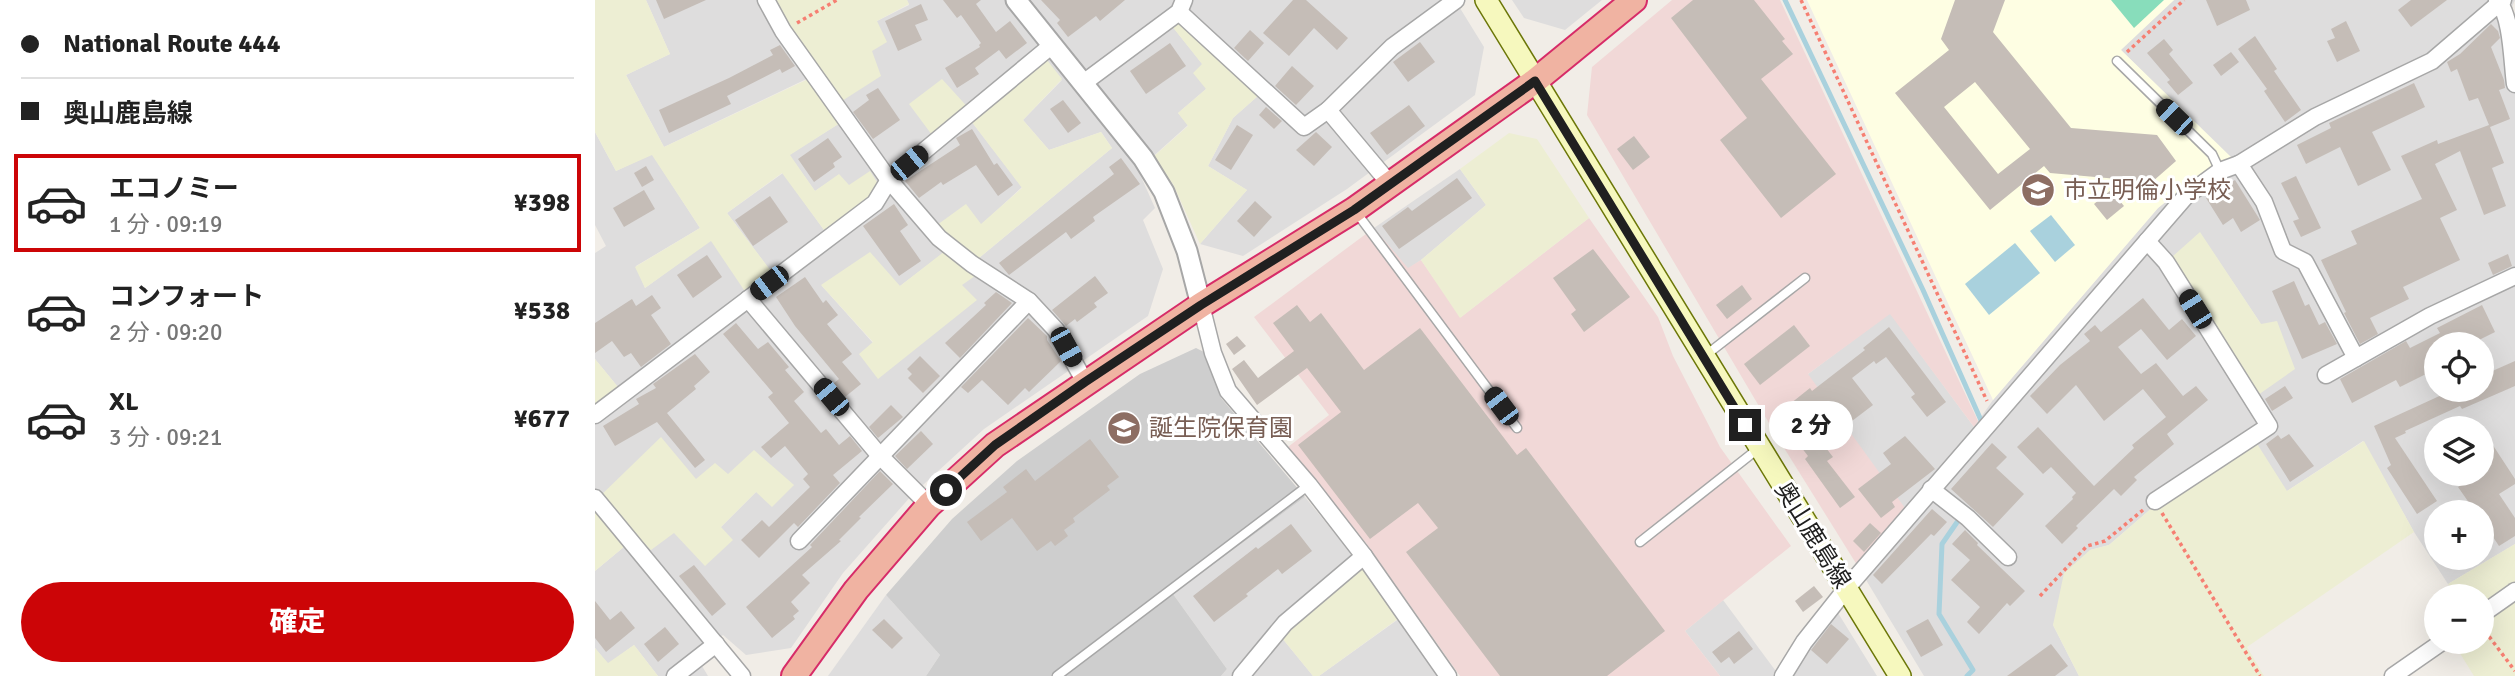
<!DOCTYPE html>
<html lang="ja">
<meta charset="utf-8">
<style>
body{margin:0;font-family:Signika,"Noto Sans JP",sans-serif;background:#f2f2f2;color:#222;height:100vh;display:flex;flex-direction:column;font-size:26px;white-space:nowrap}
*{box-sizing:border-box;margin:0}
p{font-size:23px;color:#767676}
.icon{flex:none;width:38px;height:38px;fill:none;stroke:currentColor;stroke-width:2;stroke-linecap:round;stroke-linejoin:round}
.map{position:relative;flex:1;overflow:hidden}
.drawer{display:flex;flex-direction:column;background:#fff;width:595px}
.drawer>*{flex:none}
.top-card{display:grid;align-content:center;height:154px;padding:0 21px;background:#fff}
.fabs{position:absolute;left:1829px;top:332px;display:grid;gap:14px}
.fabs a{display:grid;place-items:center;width:70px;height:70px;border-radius:50%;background:#fff;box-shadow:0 7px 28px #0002;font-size:35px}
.end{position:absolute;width:32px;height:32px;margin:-16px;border:9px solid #202020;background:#fff;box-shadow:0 0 0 4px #fff}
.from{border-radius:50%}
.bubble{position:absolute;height:49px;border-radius:24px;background:#fff;box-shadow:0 7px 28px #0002;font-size:23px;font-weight:800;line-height:49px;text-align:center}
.car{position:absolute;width:21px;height:42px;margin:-21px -10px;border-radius:9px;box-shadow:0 0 5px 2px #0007;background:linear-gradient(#222 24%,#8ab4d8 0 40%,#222 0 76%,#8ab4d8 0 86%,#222 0)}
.top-card b{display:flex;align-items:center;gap:24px;height:66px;font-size:26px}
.top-card b+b{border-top:2px solid #e0e0e0}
.top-card i{width:18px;height:18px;background:#222}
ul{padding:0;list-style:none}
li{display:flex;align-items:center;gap:21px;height:98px;margin:0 14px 10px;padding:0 7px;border:4px solid transparent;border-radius:0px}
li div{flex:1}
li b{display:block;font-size:26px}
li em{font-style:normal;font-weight:800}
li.current{border-color:#cc0507}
li>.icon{width:63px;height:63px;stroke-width:1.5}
.button{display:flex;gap:14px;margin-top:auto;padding:14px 21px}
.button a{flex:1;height:80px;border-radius:42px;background:#cc0507;color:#fff;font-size:28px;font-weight:800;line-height:80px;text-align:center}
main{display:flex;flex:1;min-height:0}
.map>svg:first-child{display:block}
</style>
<main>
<section class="drawer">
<div class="top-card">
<b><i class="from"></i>National Route 444</b>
<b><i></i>奥山鹿島線</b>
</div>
<ul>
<li class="current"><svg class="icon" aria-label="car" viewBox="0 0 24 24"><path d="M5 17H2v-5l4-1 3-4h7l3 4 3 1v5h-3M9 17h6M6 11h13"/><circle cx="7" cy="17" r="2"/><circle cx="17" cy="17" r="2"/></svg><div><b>エコノミー</b><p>1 分 · 09:19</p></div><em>¥398</em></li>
<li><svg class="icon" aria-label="car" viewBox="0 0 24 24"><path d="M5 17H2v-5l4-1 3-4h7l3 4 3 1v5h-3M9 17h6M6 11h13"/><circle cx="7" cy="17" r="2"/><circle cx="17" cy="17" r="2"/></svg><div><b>コンフォート</b><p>2 分 · 09:20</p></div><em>¥538</em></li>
<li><svg class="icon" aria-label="car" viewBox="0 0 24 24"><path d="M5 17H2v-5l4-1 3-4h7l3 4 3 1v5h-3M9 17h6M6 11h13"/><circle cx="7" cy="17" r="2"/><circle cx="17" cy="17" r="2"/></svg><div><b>XL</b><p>3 分 · 09:21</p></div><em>¥677</em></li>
</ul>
<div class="button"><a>確定</a></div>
</section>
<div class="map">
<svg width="1920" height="676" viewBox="0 0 1920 676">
<rect width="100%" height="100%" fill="#f1ede7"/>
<g fill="#dedddd" fill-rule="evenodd">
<polygon points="51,0 175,0 224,73 69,147 31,75 75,54"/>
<path d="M 312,0 L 860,0 L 889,47 L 880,95 L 752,189 L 648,256 L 605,244 L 652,190 L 613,166 L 638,118 L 664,95 L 577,26 L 608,65 L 611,89 L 583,113 L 593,125 L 543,170 L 560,208 L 548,220 L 568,269 L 553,316 L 389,429 L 317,495 L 248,573 L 196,648 L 151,655 L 128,635 L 101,656 L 113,676 L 63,676 L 39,645 L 13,664 L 0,648 L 0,571 L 42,536 L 79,532 L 110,565 L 126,527 L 161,492 L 199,485 L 132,475 L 11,492 L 0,501 L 0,406 L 23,387 L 0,359 L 0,253 L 11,246 L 0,225 L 0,132 L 21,171 L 57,154 L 105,228 L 41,266 L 50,288 L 116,240 L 178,274 L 132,213 L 188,173 L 229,230 L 253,185 L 244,175 L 220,191 L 194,155 L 245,123 L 236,108 L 277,51 L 282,21 L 314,5 ZM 467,80 L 428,120 L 454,150 L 506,132 L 517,148 L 384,258 L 393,266 L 366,285 L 381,300 L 264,355 L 278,343 L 227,286 L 305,286 L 386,225 L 427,187 L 370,113 L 378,114 Z"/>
<polygon points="917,0 1007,0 970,30 929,18"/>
<path d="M 1579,0 L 1920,0 L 1917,7 L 1920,26 L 1920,544 L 1853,584 L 1819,532 L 1768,441 L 1692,491 L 1565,501 L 1514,545 L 1495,550 L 1458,625 L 1484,676 L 1329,676 L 1262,565 L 1213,374 L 1295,313 L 1379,427 L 1398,400 L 1563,208 L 1607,173 L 1635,158 L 1525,49 ZM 1605,233 L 1666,324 L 1569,265 ZM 1841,345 L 1886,345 L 1886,390 L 1841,390 ZM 1841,429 L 1886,429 L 1886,474 L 1841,474 ZM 1841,513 L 1886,513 L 1886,558 L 1841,558 Z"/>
<polygon points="865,169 891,205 826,260 813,269 779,228"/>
<polygon points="710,497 767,567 687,638 718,676 626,676 632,669 578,594"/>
<polygon points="291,595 345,655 331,676 233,676"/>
<polygon points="1128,600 1183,674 1235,600 1282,676 1125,676 1090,631"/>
<polygon points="805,618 844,676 724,676"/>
</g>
<g fill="#f1d8d7">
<polygon points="1077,0 1185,0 1383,421 1379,427 1295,314 1213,374 1310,508 1262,565 1181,435 992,115 997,67"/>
<polygon points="994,218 1063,317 1078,356 1125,447 1196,546 1090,631 1125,676 865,676 771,543 693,447 734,415 659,317 779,228 813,268 826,260 866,317"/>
</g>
<polygon fill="#fefee3" points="1212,0 1579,0 1526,50 1636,157 1607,173 1563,208 1398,400"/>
<polygon fill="#cecece" points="601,348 611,353 626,398 710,497 578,594 632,669 626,676 331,676 345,655 291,595 357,519 422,461 545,374"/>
<g fill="#edeed3">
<polygon points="0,0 51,0 75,54 31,75 69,147 224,74 175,0 312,0 314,4 282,21 292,42 277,51 286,76 236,108 245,123 195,155 220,191 244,174 254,185 275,171 282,182 277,195 229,230 187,173 132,213 179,275 151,293 116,241 50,288 40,267 105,228 57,155 21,171 0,132"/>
<polygon points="587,17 664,95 638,118 613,166 652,190 605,244 578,184 557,158 593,126 583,113 611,89 598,73 607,64 576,25"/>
<polygon points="452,60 467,79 428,120 454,150 506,132 517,148 384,258 393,267 367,285 382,300 283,379 264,354 278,342 226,285 275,252 305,286 359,244 342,225 371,204 386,224 427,188 370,113 337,135 314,104 347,79 378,113"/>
<polygon points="914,133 942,139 994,218 865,318 826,260 891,205 865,169"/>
<polygon points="1605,232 1666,324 1682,321 1700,369 1653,402 1568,265"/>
<polygon points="0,359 23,387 0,406"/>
<polygon points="66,437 101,479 120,463 133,474 159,450 199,485 177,507 161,492 126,527 138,540 110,566 79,533 56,550 42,536 0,571 0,501"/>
<polygon points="1659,439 1692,491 1769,441 1819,532 1652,647 1669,676 1484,676 1458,625 1469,573 1495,550 1514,545 1565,501"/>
<polygon points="1920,544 1920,676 1879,676 1858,642 1886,642 1886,597 1861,597 1853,584"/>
<polygon points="767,567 804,618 724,676 718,676 687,638"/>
<polygon points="39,645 63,676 0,676 0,648 13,663"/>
</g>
<polygon fill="#8db" points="1516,0 1569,0 1539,28"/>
<g fill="#a9d1dd">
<polygon points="1456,215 1480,245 1460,262 1435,231"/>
<polygon points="1420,243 1445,273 1394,315 1370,284"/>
</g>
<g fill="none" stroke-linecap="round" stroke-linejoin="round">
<g stroke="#a9d1dd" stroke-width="5">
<polyline points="1190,0 1328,290 1389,427"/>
<polyline points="1367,515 1347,544 1344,614 1378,670 1372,676"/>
</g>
</g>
<g fill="#c5bdb7" fill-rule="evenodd">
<polygon points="61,0 111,0 69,19"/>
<polygon points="348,0 386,0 381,4 401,32 415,21 432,43 411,59 404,50 380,68 384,74 362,88 350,68 385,47 384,45 386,43 366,15 362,18"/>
<polygon points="446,0 530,0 505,21 501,16 473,37 462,23 465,20"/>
<polygon points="698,0 711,0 753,38 742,50 719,28 694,56 668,33"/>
<polygon points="1098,0 1159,0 1190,39 1187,41 1198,54 1166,79 1241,174 1186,218 1125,140 1152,118 1076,18"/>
<path d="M 1360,0 L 1410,0 L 1398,32 L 1476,128 L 1562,135 L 1581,161 L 1557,182 L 1455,173 L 1449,166 L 1395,210 L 1300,93 L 1354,50 L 1346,39 ZM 1380,82 L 1435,149 L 1403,174 L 1349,107 Z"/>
<polygon points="1611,0 1651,0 1655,10 1622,26"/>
<polygon points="1816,0 1852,0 1816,27 1803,10"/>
<polygon points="326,4 333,20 320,25 327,40 303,51 290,21"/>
<polygon points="1751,21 1765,51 1742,62 1732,41 1740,38 1736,29"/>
<polygon points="1896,24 1903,31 1905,38 1896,47 1909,80 1910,88 1904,90 1915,119 1895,127 1909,163 1897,168 1911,206 1889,215 1865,151 1840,164 1862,210 1845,218 1865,260 1808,287 1814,299 1775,318 1783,334 1765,344 1749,313 1751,312 1726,260 1762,244 1756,231 1827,199 1806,156 1842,140 1843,144 1894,125 1883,98 1874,101 1862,69 1856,72 1852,62 1865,54"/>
<polygon points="655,30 669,43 653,61 639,48"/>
<polygon points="1660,36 1682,69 1679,71 1706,110 1690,122 1669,91 1672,89 1643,49"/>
<polygon points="1569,39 1578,50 1574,54 1598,83 1583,95 1572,82 1575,80 1552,53"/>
<polygon points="825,42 840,62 813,82 798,62"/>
<polygon points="575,43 591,66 551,94 535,71"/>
<polygon points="185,45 200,66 187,73 185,69 132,96 136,104 74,133 64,110 134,78 178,55 175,50"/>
<polygon points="1636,52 1644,62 1626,76 1618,65"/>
<polygon points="697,66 719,86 701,105 680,86"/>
<polygon points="1819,83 1830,107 1777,132 1796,170 1763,186 1745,147 1711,164 1702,145 1736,128 1734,123"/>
<polygon points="283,88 305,120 278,139 258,112 274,100 271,95"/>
<polygon points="468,100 486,123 473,133 455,109"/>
<polygon points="814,105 830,126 792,155 775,133"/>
<polygon points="671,107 687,121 679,129 664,115"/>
<polygon points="642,125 658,135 636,170 620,160"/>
<polygon points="377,129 399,165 402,163 418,185 403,196 381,165 348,185 346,182 324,198 310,181 365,145 361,138"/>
<polygon points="721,132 737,147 719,166 701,150"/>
<polygon points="1039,136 1055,157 1038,170 1022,149"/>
<polygon points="233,138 247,157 238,163 240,167 219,182 203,159"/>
<polygon points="526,158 545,184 498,217 500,221 476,239 471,232 414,275 404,263 519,174 514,167"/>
<polygon points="51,166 59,180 47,187 39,173"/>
<polygon points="1701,176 1726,228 1706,237 1698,221 1704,219 1686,183"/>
<polygon points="862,178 877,198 804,249 787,226 813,207 817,211"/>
<polygon points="1640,180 1665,220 1646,232 1638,218 1628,225 1611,198"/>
<polygon points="49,190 60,209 29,227 18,208"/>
<polygon points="1516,190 1529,206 1512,220 1499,204"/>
<polygon points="175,196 193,222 158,246 140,220"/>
<polygon points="660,201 677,217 659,237 642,221"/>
<polygon points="299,204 313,225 305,231 326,261 304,276 268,226"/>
<polygon points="998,249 1035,297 989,332 976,314 981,310 958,278"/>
<polygon points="1913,254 1917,266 1898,275 1893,263"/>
<polygon points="112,255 127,277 98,298 82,275"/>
<polygon points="500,276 513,293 499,303 502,307 482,322 480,319 471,326 457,310"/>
<polygon points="210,277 228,303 231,300 243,315 232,324 257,354 247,362 266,384 250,397 238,384 244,379 200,326 181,297"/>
<polygon points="1699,281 1710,306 1714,304 1724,325 1730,322 1742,344 1707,359 1677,291"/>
<polygon points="1147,285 1157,299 1132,319 1121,305"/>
<polygon points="401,292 417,303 365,358 350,343 391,305 389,303"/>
<polygon points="57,295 66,308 56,315 76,344 46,367 36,353 29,357 17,341 0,353 0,323 37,299 41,306"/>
<polygon points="1548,298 1574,330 1587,319 1601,336 1572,360 1546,329 1523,347 1546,374 1561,363 1588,396 1601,386 1613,400 1572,434 1579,444 1539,477 1542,480 1526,496 1519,489 1481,526 1483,528 1467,544 1450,526 1478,499 1477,497 1481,493 1456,467 1448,474 1422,447 1443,427 1499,486 1539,448 1537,445 1571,417 1548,389 1509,421 1481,385 1452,414 1435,396 1465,365 1495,341 1489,334 1500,325 1506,332"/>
<polygon points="702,305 715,322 726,313 769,370 825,328 922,455 931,448 1070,631 1012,676 905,676 811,552 843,528 823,503 775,539 703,445 746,412 712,368 662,405 637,369 649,360 663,378 699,351 678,323"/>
<polygon points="1887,305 1900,332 1874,345 1841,345 1841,369 1805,387 1801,380 1757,403 1745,379 1811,341 1815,348 1845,333 1842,328"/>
<polygon points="433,318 452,336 452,340 466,361 434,392 430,388 413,405 387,380 373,393 366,387"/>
<polygon points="141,323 163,349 173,342 194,367 190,370 209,392 199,401 226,433 231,429 244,445 255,436 267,451 238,475 245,483 203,527 199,523 164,558 146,540 167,520 174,527 215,487 208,479 213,474 190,446 176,458 166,447 194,423 173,397 178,393 128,334"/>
<polygon points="1199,325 1215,346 1165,385 1149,364"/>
<polygon points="1294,327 1351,402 1332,417 1316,397 1320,394 1291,357 1281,364 1279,361 1257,378 1278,405 1257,421 1243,403 1214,426 1238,457 1232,461 1260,497 1245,508 1210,459 1213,456 1181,415 1215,388 1217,391 1270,350 1268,348"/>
<polygon points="642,336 651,346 639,355 631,344"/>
<polygon points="100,354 115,372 99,386 101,389 72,413 110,460 100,468 62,422 20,446 8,426 44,404 41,399 61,388 58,384"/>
<polygon points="325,356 345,376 328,393 313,378 317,374 312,369"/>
<polygon points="1920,361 1920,386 1867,409 1865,406 1810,431 1811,433 1800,438 1842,501 1822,514 1792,468 1796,465 1779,426 1851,393 1862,390 1886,390 1886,376"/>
<polygon points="1690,386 1698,398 1677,411 1670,399"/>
<polygon points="296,405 308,417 283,438 274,427"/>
<polygon points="1886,427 1920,479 1920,484 1904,494 1920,518 1920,536 1904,546 1886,519 1886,513 1883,513 1878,506 1877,507 1863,487 1882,474 1886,474"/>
<polygon points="326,431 338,444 312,469 300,456"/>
<polygon points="1694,434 1719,466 1695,482 1671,444 1683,435 1686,439"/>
<polygon points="1310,436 1340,469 1297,502 1300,507 1286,518 1263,489 1296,464 1288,453"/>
<polygon points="495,439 524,477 512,486 515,490 478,518 480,522 469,530 473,536 460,546 456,541 442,551 417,518 386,541 372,522 412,492 408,487 431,469 440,481"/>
<polygon points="1397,443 1412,457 1401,468 1429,494 1398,527 1356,489"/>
<polygon points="285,471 298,484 264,517 266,518 244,540 246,541 207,575 215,583 196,602 204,611 198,616 200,619 177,638 151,607 217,547 215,545"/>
<polygon points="1337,509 1352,522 1339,536 1336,534 1287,584 1278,575"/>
<polygon points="1275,523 1286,533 1269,552 1258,541"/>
<polygon points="696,524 717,551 687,574 683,569 651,594 653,596 619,622 598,596 661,547 663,549"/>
<polygon points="1370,530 1383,543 1382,545 1430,591 1415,606 1412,603 1384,634 1372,622 1385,607 1356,580 1375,560 1357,544"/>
<polygon points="99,565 131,604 117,616 84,576"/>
<polygon points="1219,586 1228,597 1208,612 1200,601"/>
<polygon points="0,601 15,620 26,611 40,628 11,652 0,638"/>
<polygon points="289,619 308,638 297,649 277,630"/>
<polygon points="1333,619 1348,645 1326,657 1311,631"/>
<polygon points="1236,624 1254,639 1232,664 1216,650"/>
<polygon points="70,627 84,644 63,662 49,644"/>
<polygon points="1144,631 1158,649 1139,664 1134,657 1126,663 1117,652"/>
<polygon points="1456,644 1473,666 1460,676 1412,676"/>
</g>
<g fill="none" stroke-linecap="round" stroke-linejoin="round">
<g stroke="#a7a7a7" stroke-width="11">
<g id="service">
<polyline points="1522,61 1617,154 1625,171"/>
<polyline points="761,212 922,428"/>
<polyline points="1111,355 1210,278"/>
<polyline points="1045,542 1164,448"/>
<polyline points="462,676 714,485"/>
</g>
</g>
<g stroke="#a7a7a7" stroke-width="19">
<g id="minor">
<polyline points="171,0 188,31 294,180 344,238 377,264 434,301 461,330 490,382"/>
<path d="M 1902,0 C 1917,15 1917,63 1920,84"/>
<polyline points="584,12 709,127 733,110"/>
<polyline points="487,84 584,12 589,0"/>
<polyline points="1644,164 1669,202 1688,251 1710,262 1761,358"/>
<polyline points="795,184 733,110 797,47 861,0"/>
<polyline points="1552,241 1571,262 1674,426 1560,501"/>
<polyline points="153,299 285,456 334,505"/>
<polyline points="606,305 618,353 633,391 714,485 769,556 853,676"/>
<polyline points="1731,375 1835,316 1920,276"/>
<polyline points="0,415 280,203 294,180 456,46"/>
<polyline points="1336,489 1373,518 1413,557"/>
<polyline points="0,498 147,676"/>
<polyline points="204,541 434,301"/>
<polyline points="1886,615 1920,591"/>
<polyline points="80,676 121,644"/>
<polyline points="646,676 690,623 769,556"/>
<polyline points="1188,676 1209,642 1251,589 1591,196 1625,171 1644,164 1720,117 1837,61 1908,0"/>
<polyline points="1798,676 1847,642"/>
</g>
</g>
<g stroke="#a7a7a7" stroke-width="23">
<polyline id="tertiary" points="421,0 548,158 569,192 592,251 606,305"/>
</g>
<g stroke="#6c7708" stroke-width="24">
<polyline id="secondary" points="891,0 1305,676"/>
</g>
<g stroke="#d72c68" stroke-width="28">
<polyline id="trunk" points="199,676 261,590 334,505 400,445 606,305 759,210 940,81 1039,0"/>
</g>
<g stroke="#f67f72" stroke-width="3.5" stroke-dasharray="3.5 3.5" stroke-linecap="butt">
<polyline points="1206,0 1392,401"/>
<polyline points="202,23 242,0"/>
<polyline points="1532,52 1589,0"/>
<polyline points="1567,513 1665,676"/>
<polyline points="1445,596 1492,546 1510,541 1548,510"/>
<polyline points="1890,631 1920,671"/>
</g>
<use href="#service" stroke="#fff" stroke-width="8"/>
<use href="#minor" stroke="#fff" stroke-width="16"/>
<use href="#tertiary" stroke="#fff" stroke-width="19"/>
<use href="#secondary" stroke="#f6f8be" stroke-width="21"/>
<use href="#trunk" stroke="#f0b3a2" stroke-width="24"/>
</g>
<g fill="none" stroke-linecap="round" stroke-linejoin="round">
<polyline stroke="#202020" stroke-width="9" points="351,490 400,445 490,382 606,305 759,210 940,81 1150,425"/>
</g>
<defs>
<g id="school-disc" transform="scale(1.75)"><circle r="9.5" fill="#8d6e63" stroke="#fff"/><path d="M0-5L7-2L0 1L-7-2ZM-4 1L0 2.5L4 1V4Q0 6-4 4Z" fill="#fff"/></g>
</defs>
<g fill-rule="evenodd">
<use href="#school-disc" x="1443" y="190"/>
<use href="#school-disc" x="529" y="428"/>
</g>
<g text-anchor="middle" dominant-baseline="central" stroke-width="6" stroke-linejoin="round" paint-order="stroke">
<g font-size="24" fill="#785e54" stroke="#fff" text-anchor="start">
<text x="1468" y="190">市立明倫小学校</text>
<text x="554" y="428">誕生院保育園</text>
</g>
<g font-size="24" fill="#202020" stroke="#fff">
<text transform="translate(1218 535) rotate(58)">奥山鹿島線</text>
</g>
</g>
</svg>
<div class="fabs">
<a><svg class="icon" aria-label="locate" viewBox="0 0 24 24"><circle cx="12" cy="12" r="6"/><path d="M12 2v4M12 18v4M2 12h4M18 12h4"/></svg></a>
<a><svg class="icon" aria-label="layers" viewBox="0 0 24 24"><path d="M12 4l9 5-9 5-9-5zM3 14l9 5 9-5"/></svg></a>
<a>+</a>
<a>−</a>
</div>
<i class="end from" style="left:351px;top:490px"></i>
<i class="end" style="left:1150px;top:425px"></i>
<div class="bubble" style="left:1174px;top:401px;width:84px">2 分</div>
<i class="car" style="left:1579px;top:117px;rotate:314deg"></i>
<i class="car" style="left:314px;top:163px;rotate:51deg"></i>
<i class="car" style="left:174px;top:283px;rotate:233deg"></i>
<i class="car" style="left:1600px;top:309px;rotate:328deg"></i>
<i class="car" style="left:471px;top:347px;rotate:151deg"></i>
<i class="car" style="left:236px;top:397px;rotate:320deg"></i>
<i class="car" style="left:906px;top:406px;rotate:323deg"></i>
</div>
</main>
